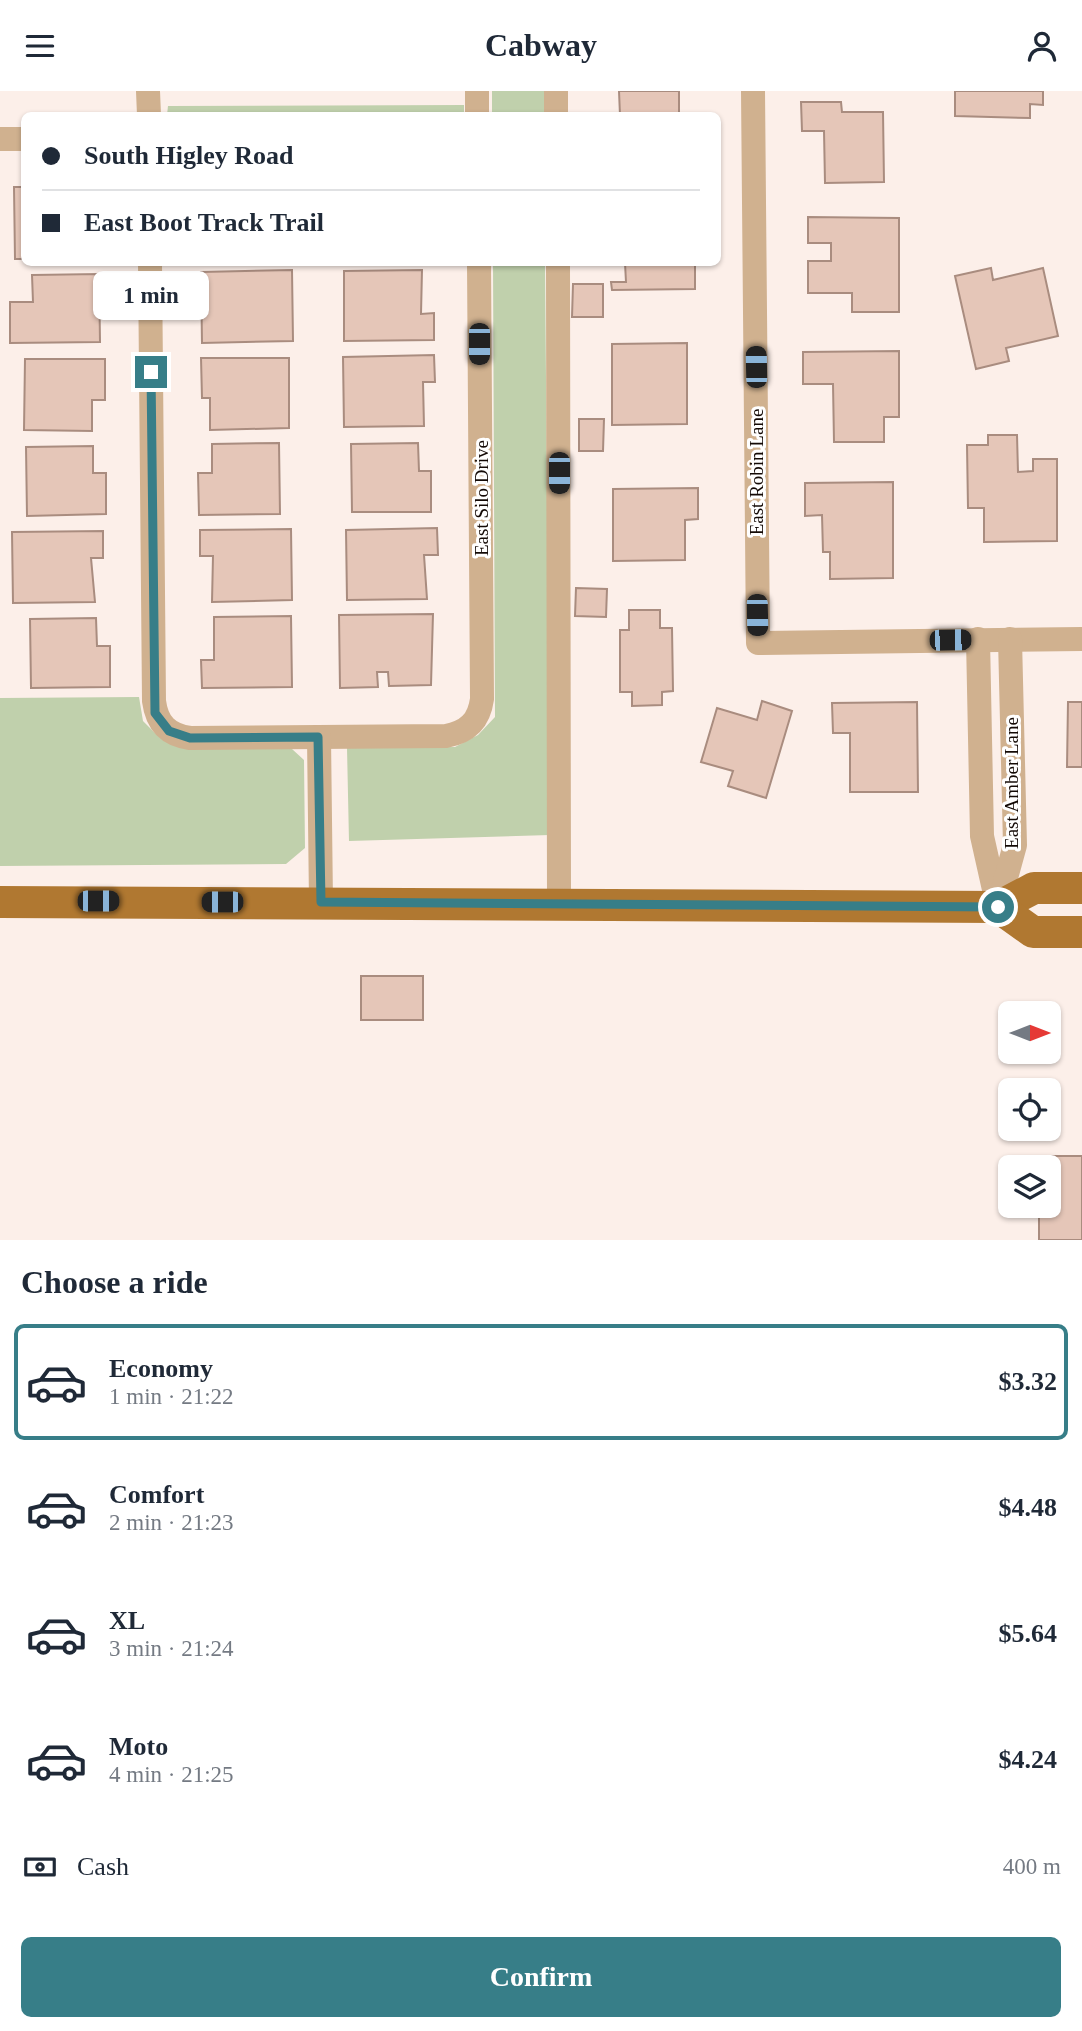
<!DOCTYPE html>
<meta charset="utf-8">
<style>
body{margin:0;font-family:"Times New Roman",serif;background:#f2f2f3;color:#1f2937;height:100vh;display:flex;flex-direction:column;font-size:26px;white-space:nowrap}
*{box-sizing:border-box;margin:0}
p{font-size:23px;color:#747a83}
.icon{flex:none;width:38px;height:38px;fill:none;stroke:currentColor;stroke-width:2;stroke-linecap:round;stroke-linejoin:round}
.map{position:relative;height:1149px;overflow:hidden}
.details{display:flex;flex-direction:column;background:#fff;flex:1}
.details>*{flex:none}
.top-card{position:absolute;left:21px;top:21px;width:700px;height:154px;border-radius:10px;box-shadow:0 2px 5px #0004;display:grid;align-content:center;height:154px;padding:0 21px;background:#fff}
.needle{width:46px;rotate:90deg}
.buttons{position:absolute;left:998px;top:910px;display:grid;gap:14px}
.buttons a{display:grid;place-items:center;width:63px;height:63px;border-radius:10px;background:#fff;box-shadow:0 2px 5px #0004;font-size:35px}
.end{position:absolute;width:32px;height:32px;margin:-16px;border:9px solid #377e88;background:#fff;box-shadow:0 0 0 4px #fff}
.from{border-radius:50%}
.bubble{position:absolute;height:49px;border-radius:10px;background:#fff;box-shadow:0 2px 5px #0004;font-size:23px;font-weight:700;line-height:49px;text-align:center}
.car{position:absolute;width:21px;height:42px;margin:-21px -10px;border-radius:9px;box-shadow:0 0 5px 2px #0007;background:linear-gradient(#222 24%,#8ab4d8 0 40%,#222 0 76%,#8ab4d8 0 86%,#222 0)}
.top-card b{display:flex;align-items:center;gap:24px;height:66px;font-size:26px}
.top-card b+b{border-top:2px solid #e0e1e3}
.top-card i{width:18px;height:18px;background:#1f2937}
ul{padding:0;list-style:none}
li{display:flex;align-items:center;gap:21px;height:116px;margin:0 14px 10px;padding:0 7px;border:4px solid transparent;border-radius:10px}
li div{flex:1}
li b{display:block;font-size:26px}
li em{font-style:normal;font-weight:700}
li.on{border-color:#377e88}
li>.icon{width:63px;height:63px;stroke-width:1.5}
h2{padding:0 21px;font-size:32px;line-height:84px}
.pay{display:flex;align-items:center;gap:18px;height:77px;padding:0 21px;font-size:26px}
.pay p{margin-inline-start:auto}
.cta{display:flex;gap:14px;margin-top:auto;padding:14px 21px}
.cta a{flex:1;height:80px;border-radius:10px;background:#377e88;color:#fff;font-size:28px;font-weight:700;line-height:80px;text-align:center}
header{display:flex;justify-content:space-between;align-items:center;height:91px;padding:0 21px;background:#fff;font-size:32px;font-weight:700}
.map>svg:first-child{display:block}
</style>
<header><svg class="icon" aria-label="menu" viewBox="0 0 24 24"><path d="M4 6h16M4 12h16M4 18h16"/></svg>Cabway<svg class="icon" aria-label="person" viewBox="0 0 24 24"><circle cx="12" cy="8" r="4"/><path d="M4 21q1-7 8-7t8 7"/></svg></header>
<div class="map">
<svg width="1082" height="1149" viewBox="0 0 1082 1149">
<rect width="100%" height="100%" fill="#fcefe9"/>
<g fill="#c0d0ac">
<rect x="492" y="0" width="52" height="24"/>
<polygon points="464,14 464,24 167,24 168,15"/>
<polygon points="493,172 545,172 550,744 349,750 347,657 455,656 478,644 495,626"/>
<polygon points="139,606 143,630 157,644 292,658 304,669 305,757 286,773 0,775 0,607"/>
</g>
<g fill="#e5c6b8" stroke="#a98c7f" stroke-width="2">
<polygon points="619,0 679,0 679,24 620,24"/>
<polygon points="955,0 1043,0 1043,14 1030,13 1030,27 955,25"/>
<polygon points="801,11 841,11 842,21 883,21 884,91 825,92 824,40 802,40"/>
<polygon points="14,96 24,96 24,168 15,168"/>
<polygon points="808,126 899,127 899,221 852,221 852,202 808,202 808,170 831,170 831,152 808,152"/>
<polygon points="625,172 695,172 695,198 612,199 611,191 626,191"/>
<polygon points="991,177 993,189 1043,177 1058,245 1006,257 1009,270 976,278 955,185"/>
<polygon points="292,179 293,250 202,252 201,181"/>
<polygon points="422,179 421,223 434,222 434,249 344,250 344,180"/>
<polygon points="99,183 100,251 10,252 10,211 33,211 32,184"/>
<polygon points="573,193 603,193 603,226 572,226"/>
<polygon points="687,252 687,333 612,334 612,253"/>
<polygon points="899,260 899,326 884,326 884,351 834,351 833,293 803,293 803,261"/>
<polygon points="434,264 435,291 423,291 424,335 344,336 343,266"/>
<polygon points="201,267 289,267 289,337 210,339 210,307 202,307"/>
<polygon points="25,268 105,268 105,309 92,309 92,340 24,339"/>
<polygon points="579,328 604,328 603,360 579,360"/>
<polygon points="988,344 1017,344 1018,381 1033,380 1033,368 1057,368 1057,450 984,451 984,417 968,417 967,354 988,354"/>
<polygon points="279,352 280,423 199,424 198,382 212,382 212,353"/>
<polygon points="418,352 419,380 431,380 431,421 352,421 351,353"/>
<polygon points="93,355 93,382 106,382 106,423 27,425 26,356"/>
<polygon points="893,391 893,487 830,488 830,461 823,461 822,424 805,425 805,392"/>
<polygon points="698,397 698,428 685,429 685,469 613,470 613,398"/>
<polygon points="437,437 438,464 424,464 427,508 347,509 346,439"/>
<polygon points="291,438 292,509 212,511 213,465 200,465 200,439"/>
<polygon points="103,440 103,467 91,467 95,511 13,512 12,441"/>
<polygon points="576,497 607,498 606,526 575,525"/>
<polygon points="629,519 660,519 660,537 672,537 673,600 662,601 662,614 632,615 632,601 620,601 620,539 629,539"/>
<polygon points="433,523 431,594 389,595 388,581 377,581 378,596 340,597 339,524"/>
<polygon points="291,525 292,596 202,597 201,569 214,569 214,526"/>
<polygon points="96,527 97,555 110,555 110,596 31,597 30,528"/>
<polygon points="762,610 792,620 766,707 728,695 733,680 701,671 717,617 757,629"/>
<polygon points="917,611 918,701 850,701 850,642 833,642 832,612"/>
<polygon points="1068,611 1082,611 1082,676 1067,676"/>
<rect x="361" y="885" width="62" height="44"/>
<polygon points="1039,1065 1082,1065 1082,1149 1039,1149 1039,1115 1048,1115 1048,1076 1039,1076"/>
</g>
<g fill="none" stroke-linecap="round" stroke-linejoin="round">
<g stroke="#d0b18f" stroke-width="24">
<polyline points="148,0 149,24"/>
<polyline points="477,0 477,24"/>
<polyline points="556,0 556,24"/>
<polyline points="753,0 758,552 1082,548"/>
<polyline points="0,48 24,48"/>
<path d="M 150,172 L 154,610 C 157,633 168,644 190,647 L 446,645 C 468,641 479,630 482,608 L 479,172"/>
<polyline points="558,172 559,813"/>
<polyline points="978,548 982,745 997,812"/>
<polyline points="319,646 321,811"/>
<polyline points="998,816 1015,754 1010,548"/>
</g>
<g stroke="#b07831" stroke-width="32">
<polyline points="0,811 998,816 1034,797 1082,797"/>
<polyline points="998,816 1033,841 1082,841"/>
</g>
</g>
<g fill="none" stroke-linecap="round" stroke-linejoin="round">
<polyline stroke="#377e88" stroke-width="9" points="151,281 155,622 169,640 190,647 318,646 321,811 998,816"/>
</g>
<g text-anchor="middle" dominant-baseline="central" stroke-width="6" stroke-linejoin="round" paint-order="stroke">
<g font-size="19" fill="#130905" stroke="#fff">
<text transform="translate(756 381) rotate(-90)">East Robin Lane</text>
<text transform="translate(481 407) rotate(-90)">East Silo Drive</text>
<text transform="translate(1011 692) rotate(-90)">East Amber Lane</text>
</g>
</g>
</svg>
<div class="buttons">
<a><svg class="needle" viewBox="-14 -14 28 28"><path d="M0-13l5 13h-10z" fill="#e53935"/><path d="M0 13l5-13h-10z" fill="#747a83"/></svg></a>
<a><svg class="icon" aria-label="locate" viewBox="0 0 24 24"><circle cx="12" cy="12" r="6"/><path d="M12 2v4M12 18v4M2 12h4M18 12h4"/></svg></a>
<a><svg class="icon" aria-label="layers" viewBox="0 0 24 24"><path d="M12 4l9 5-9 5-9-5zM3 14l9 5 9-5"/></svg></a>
</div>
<i class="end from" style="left:998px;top:816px"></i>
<i class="end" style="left:151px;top:281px"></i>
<div class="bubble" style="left:93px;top:180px;width:116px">1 min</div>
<i class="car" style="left:479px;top:253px;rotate:180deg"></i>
<i class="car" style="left:756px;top:276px;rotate:359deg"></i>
<i class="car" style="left:559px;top:382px;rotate:180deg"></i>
<i class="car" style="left:757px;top:524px;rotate:179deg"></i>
<i class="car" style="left:950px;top:549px;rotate:89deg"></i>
<i class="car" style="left:98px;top:810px;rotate:90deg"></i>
<i class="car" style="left:222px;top:811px;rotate:270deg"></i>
<div class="top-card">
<b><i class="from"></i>South Higley Road</b>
<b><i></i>East Boot Track Trail</b>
</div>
</div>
<section class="details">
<h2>Choose a ride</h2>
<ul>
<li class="on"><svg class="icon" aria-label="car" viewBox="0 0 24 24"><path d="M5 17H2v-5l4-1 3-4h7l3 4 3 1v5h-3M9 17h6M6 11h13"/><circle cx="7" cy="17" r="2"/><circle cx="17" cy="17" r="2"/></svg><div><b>Economy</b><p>1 min · 21:22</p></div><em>$3.32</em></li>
<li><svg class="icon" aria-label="car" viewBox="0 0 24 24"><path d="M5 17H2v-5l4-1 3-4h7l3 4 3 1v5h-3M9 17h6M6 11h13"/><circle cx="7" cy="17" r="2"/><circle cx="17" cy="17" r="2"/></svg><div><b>Comfort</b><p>2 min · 21:23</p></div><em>$4.48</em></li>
<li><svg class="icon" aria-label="car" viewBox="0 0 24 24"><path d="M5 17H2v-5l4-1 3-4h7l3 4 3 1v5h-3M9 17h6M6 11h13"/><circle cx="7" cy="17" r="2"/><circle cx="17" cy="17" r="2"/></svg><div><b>XL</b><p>3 min · 21:24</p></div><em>$5.64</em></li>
<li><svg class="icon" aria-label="car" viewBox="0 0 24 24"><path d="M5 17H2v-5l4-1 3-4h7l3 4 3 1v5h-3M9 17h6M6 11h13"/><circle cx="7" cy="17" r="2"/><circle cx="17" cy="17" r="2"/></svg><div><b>Moto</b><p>4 min · 21:25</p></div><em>$4.24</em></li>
</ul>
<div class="pay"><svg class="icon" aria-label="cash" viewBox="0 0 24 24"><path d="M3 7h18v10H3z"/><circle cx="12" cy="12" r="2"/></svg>Cash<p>400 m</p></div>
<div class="cta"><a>Confirm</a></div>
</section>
